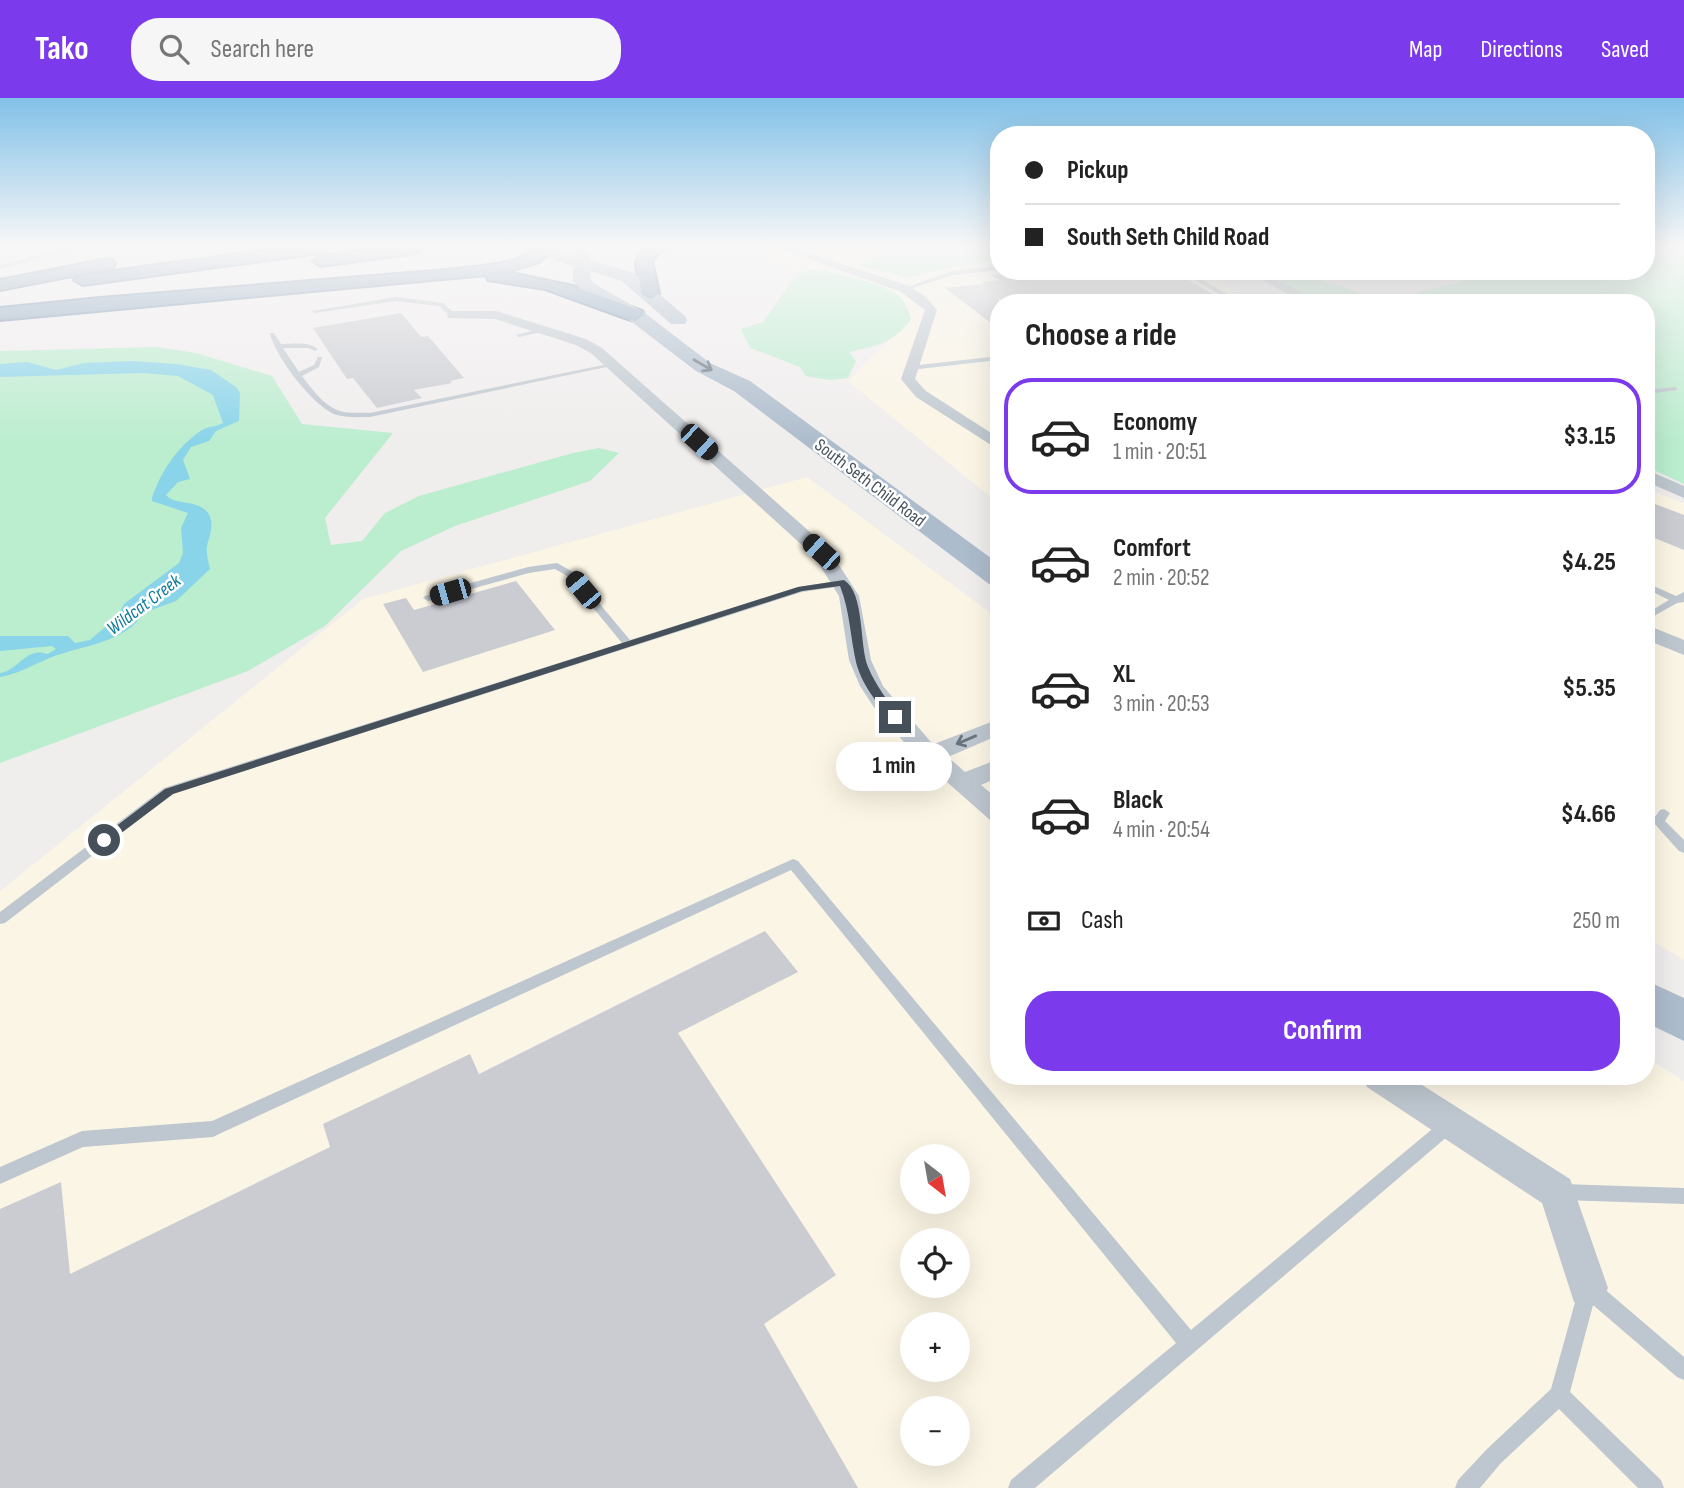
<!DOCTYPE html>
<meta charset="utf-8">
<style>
body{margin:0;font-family:"Sofia Sans Condensed",sans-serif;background:#f6f6f6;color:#222;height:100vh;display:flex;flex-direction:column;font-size:26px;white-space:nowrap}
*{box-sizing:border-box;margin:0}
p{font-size:23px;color:#767676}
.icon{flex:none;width:38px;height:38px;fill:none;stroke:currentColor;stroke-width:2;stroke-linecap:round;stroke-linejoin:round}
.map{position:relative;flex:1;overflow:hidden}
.details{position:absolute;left:990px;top:196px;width:665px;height:791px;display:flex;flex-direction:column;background:#fff;border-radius:28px;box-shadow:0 7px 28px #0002}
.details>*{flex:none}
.hud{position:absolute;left:990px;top:28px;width:665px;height:154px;border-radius:28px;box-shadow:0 7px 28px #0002;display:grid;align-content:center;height:154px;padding:0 35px;background:#fff}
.needle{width:46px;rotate:149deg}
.fabs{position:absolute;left:900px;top:1046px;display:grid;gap:14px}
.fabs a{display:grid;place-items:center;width:70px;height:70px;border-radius:50%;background:#fff;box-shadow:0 7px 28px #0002;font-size:35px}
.end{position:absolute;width:32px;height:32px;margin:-16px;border:9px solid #46505a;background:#fff;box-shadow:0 0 0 4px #fff}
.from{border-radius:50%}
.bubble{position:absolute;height:49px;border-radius:24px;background:#fff;box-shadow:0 7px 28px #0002;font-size:23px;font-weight:700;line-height:49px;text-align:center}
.car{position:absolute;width:21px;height:42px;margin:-21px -10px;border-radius:9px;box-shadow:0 0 5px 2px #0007;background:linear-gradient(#222 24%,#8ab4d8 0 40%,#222 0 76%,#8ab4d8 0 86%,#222 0)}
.hud b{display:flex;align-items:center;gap:24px;height:66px;font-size:26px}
.hud b+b{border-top:2px solid #e0e0e0}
.hud i{width:18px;height:18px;background:#222}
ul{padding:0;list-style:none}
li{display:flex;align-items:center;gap:21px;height:116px;margin:0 14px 10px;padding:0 21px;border:4px solid transparent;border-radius:28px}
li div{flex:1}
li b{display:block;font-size:26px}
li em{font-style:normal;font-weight:700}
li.selected{border-color:#7c3aed}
li>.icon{width:63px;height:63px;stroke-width:1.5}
h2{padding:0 35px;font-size:32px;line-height:84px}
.pay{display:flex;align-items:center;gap:18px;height:77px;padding:0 35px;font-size:26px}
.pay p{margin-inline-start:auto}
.cta{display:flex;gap:14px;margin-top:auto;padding:14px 35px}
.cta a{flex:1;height:80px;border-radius:28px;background:#7c3aed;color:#fff;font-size:28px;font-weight:700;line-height:80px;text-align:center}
header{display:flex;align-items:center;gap:42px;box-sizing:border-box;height:98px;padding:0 35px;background:#7c3aed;color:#fff}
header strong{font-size:33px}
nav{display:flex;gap:38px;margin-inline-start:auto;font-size:24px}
.search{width:490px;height:63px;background:#f6f6f6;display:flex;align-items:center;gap:18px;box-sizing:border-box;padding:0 24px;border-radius:28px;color:#767676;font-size:26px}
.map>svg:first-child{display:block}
</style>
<header>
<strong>Tako</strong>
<div class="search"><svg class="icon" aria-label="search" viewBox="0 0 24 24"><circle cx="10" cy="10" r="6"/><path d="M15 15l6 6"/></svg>Search here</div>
<nav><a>Map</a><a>Directions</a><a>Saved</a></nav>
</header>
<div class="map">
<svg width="1684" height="1390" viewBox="0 0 1684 1390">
<rect width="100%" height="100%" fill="#f0eded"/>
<g fill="#fbf5e5" fill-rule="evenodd">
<polygon points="748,150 999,150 999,173 1196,173 1255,205 999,205 999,406 848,283 905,226 879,197 792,171"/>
<path d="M 807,379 L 999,521 L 999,978 L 1647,978 L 1647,960 L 1684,983 L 1684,1390 L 0,1390 L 0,793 L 363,501 ZM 912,1059 L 957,1059 L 957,1104 L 912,1104 ZM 912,1143 L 957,1143 L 957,1188 L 912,1188 ZM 912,1227 L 957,1227 L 957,1272 L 912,1272 ZM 912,1311 L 957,1311 L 957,1356 L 912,1356 Z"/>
<polygon points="1647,391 1684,405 1684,862 1647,840"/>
</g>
<g fill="#bbedcf">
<polygon points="902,150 999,150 999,162 946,170 907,180 862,168 862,163"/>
<polygon points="1647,150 1684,150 1684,386 1647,369 1647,205 1321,205 1258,173 1293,173 1371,198 1400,199 1462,183 1455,173 1647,173"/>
<path d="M 811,171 C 829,172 886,186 899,198 C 906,204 909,213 911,222 C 893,245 876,248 849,254 L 856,263 L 848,280 L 829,282 L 806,278 L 800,269 L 750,250 L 741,231 L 763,224 L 797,176 Z"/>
<polygon points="156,249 196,255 272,278 302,326 393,335 325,420 331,447 362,443 385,415 419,398 573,355 599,350 619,355 590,383 455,428 401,453 325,528 248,573 0,665 0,253"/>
</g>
<path fill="#89d4e9" d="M 131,263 L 176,266 L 211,272 L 236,289 L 240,295 L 239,323 L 216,333 L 209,343 L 191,349 L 183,362 L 190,381 L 178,384 L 166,397 C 172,405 186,403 196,407 C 215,413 213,429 208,444 C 205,452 208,463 210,471 L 176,503 L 143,515 C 128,544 80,548 52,559 C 34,566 19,576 0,579 L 0,575 C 19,572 26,548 48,556 L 56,551 L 52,548 L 0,553 L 0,538 L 68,538 L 75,545 L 90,542 L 117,519 L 124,506 L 179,465 L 183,455 L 181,430 L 188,415 L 152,403 L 152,400 C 161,373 178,348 202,332 C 209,328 216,329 223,325 L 213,297 L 178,278 L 143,275 L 0,279 L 0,266 L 27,264 L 56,272 L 84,265 Z"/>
<g fill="#caccd2">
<polygon points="1026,173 1172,173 1229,205 1005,205 999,200 999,231 945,190 984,186 982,184 1000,182 991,177"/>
<polygon points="401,215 421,239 428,238 464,280 450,283 452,285 414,292 422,300 377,310 353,280 347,281 313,230"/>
<polygon points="1647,403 1684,417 1684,452 1647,437"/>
<polygon points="516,483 555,532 423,574 383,506 406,500 414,512"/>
<polygon points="765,833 798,874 678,935 836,1177 764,1226 858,1390 0,1390 0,1111 61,1084 70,1176 330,1049 323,1026 470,956 479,976"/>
</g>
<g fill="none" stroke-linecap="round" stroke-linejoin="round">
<g stroke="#718aa7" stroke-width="4">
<g id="motorway">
<polygon points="283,150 328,150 320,155 83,187 74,182 83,177"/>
<polygon points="379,150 423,150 415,155 321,168 313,163 321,158"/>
<path d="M 538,150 L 554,152 L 539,164 L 506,174 L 573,188 L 642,213 L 644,217 L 635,223 L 628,221 L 545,191 L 488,182 L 486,177 L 0,222 L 0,210 L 100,200 L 447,172 C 477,168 512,168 538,150 Z"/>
<path d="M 647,150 L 665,150 L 652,162 L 659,196 L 650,201 L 641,196 C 642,175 626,166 647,150 Z"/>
<polygon points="107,161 113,162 115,166 113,170 0,192 0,182"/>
</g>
</g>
<g fill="#bec7cf" fill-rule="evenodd">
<polygon points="68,150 77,150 0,171 0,167"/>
<polygon points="999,168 999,172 953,177 907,192 902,191 952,173"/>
<polygon points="1179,173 1186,173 1243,205 1235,205"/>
<polygon points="396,199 443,205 456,217 451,218 439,208 396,203 315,215 312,213"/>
<polygon points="544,230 546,233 519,239 516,237"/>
<path d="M 270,235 L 274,235 L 281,246 C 293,246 308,243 318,251 L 315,253 L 309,250 L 283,250 L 299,274 L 314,267 L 318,259 L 322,259 L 319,269 L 302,278 C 312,291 324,308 340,313 C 349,316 361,314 370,315 L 613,265 L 616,267 L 370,319 C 359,319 348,320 337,317 C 314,310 274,257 270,235 Z"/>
<polygon points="999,258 999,262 910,272 907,270 910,268"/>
<polygon points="1675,289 1677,290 1677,292 1647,296 1647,292"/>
<polygon points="557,465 573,474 630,542 798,489 843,482 848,485 843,488 802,494 172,696 5,825 0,826 0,814 164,690 622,545 567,478 555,471 529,475 428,503 423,500 425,498 528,469"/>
<polygon points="1647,485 1676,498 1684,494 1684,504 1677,505 1647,522 1647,515 1669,502 1647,491"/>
<polygon points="1664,711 1670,715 1665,723 1684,742 1684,755 1679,753 1652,723 1660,712"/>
<polygon points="793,761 798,763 1191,1232 1443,1022 1449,1019 1455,1022 1457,1027 1455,1032 1035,1390 1008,1390 1011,1382 1176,1245 791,772 219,1036 213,1039 83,1049 0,1086 0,1069 82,1033 212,1023"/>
<polygon points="1561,1086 1684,1090 1684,1106 1561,1102 1555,1100 1552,1094 1555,1088"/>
<polygon points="1588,1181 1595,1183 1684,1259 1684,1282 1677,1279 1593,1207 1570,1294 1661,1382 1664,1390 1638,1390 1559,1311 1501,1365 1480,1390 1455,1390 1458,1382 1487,1351 1551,1291 1579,1190 1581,1183"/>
</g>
<g fill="#bec7cf" fill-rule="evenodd">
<polygon points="778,150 794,150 909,188 925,198 937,212 915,281 926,293 999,340 999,352 916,299 901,281 925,212 901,194"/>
<polygon points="1245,173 1260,173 1321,205 1305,205"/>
<polygon points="453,213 496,213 586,241 602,250 828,450 859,498 871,562 883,588 930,643 934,646 999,621 999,637 948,659 965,674 999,661 999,679 981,687 999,702 999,725 990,722 913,654 877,614 860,588 849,562 839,498 814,458 592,256 576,247 495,221 448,220 447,217"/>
<polygon points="1647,372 1684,388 1684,400 1647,384"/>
<polygon points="1647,527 1684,542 1684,557 1647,542"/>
<polygon points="1362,978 1408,978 1570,1081 1608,1190 1602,1204 1588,1210 1574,1204 1542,1105 1367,989"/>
</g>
<g fill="#adbccc" fill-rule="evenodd">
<polygon points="536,150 555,150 573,157 573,150 589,150 590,162 634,175 685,218 687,222 685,226 671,226 622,183 590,173 591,182 595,186 642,213 710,265 750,283 999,466 999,489 989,486 734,293 696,273 628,221 583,194 573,183 573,168 548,160"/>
<polygon points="1647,883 1684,900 1684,943 1647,925"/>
</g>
<use href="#motorway" fill="#859fbb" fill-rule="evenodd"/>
</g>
<defs><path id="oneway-shaft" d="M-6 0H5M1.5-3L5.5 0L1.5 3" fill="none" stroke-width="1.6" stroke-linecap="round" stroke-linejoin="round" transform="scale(1.75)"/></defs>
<use stroke="#65707c" href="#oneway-shaft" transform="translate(703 267) rotate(30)"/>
<use stroke="#6a747d" href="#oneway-shaft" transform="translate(966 642) rotate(157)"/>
<linearGradient id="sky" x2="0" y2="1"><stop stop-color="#82c1e8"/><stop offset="0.43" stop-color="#f8f7f7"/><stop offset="1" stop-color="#f8f7f7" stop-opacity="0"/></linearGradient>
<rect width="1684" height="345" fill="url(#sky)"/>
<path fill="#46505a" d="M 844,482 C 865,495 859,547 868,569 C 876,588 888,603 900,619 L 899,621 L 891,621 C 877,606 861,585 856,564 C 850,538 850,513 840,488 L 802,493 L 173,696 L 108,745 L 104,747 L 98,742 L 165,691 L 798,489 Z"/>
<g text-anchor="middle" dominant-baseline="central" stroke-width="5" stroke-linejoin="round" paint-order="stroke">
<g font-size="18" fill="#46505a" stroke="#fff">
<text transform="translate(870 385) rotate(37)">South Seth Child Road</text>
</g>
<g font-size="19" font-style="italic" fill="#0f7c9c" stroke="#fff">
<text transform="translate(144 507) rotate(-37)">Wildcat Creek</text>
</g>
</g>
</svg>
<div class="fabs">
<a><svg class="needle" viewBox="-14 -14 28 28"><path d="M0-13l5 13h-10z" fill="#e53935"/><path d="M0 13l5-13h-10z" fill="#767676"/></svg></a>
<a><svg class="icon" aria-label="locate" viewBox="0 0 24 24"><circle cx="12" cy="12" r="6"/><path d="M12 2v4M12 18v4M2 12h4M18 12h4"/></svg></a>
<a>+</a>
<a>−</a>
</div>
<i class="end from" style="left:104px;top:742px"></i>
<i class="end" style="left:895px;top:619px"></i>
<div class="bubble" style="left:836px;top:644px;width:116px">1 min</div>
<i class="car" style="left:699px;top:344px;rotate:132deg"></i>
<i class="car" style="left:821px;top:454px;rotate:312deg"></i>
<i class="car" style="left:583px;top:492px;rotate:320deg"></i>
<i class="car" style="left:450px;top:494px;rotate:254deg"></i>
<div class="hud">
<b><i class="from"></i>Pickup</b>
<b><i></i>South Seth Child Road</b>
</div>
<section class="details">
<h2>Choose a ride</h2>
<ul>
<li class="selected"><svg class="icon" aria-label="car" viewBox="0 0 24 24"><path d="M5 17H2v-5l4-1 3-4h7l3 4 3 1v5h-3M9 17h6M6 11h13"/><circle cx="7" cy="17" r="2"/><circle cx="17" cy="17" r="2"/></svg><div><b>Economy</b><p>1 min · 20:51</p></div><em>$3.15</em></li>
<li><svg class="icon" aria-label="car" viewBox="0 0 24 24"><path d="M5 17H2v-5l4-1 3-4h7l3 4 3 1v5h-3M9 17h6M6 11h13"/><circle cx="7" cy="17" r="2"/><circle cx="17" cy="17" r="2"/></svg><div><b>Comfort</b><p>2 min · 20:52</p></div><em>$4.25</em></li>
<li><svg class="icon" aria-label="car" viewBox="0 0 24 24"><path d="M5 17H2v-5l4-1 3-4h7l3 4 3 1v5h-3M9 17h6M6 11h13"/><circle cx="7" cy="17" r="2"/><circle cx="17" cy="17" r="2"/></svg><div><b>XL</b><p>3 min · 20:53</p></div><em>$5.35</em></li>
<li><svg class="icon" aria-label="car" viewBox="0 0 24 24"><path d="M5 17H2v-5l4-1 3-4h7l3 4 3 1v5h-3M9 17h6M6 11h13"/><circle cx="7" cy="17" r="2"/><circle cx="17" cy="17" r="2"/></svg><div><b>Black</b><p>4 min · 20:54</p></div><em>$4.66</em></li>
</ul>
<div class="pay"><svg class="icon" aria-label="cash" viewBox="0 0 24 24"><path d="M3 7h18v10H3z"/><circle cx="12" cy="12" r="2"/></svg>Cash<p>250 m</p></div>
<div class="cta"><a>Confirm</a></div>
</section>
</div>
